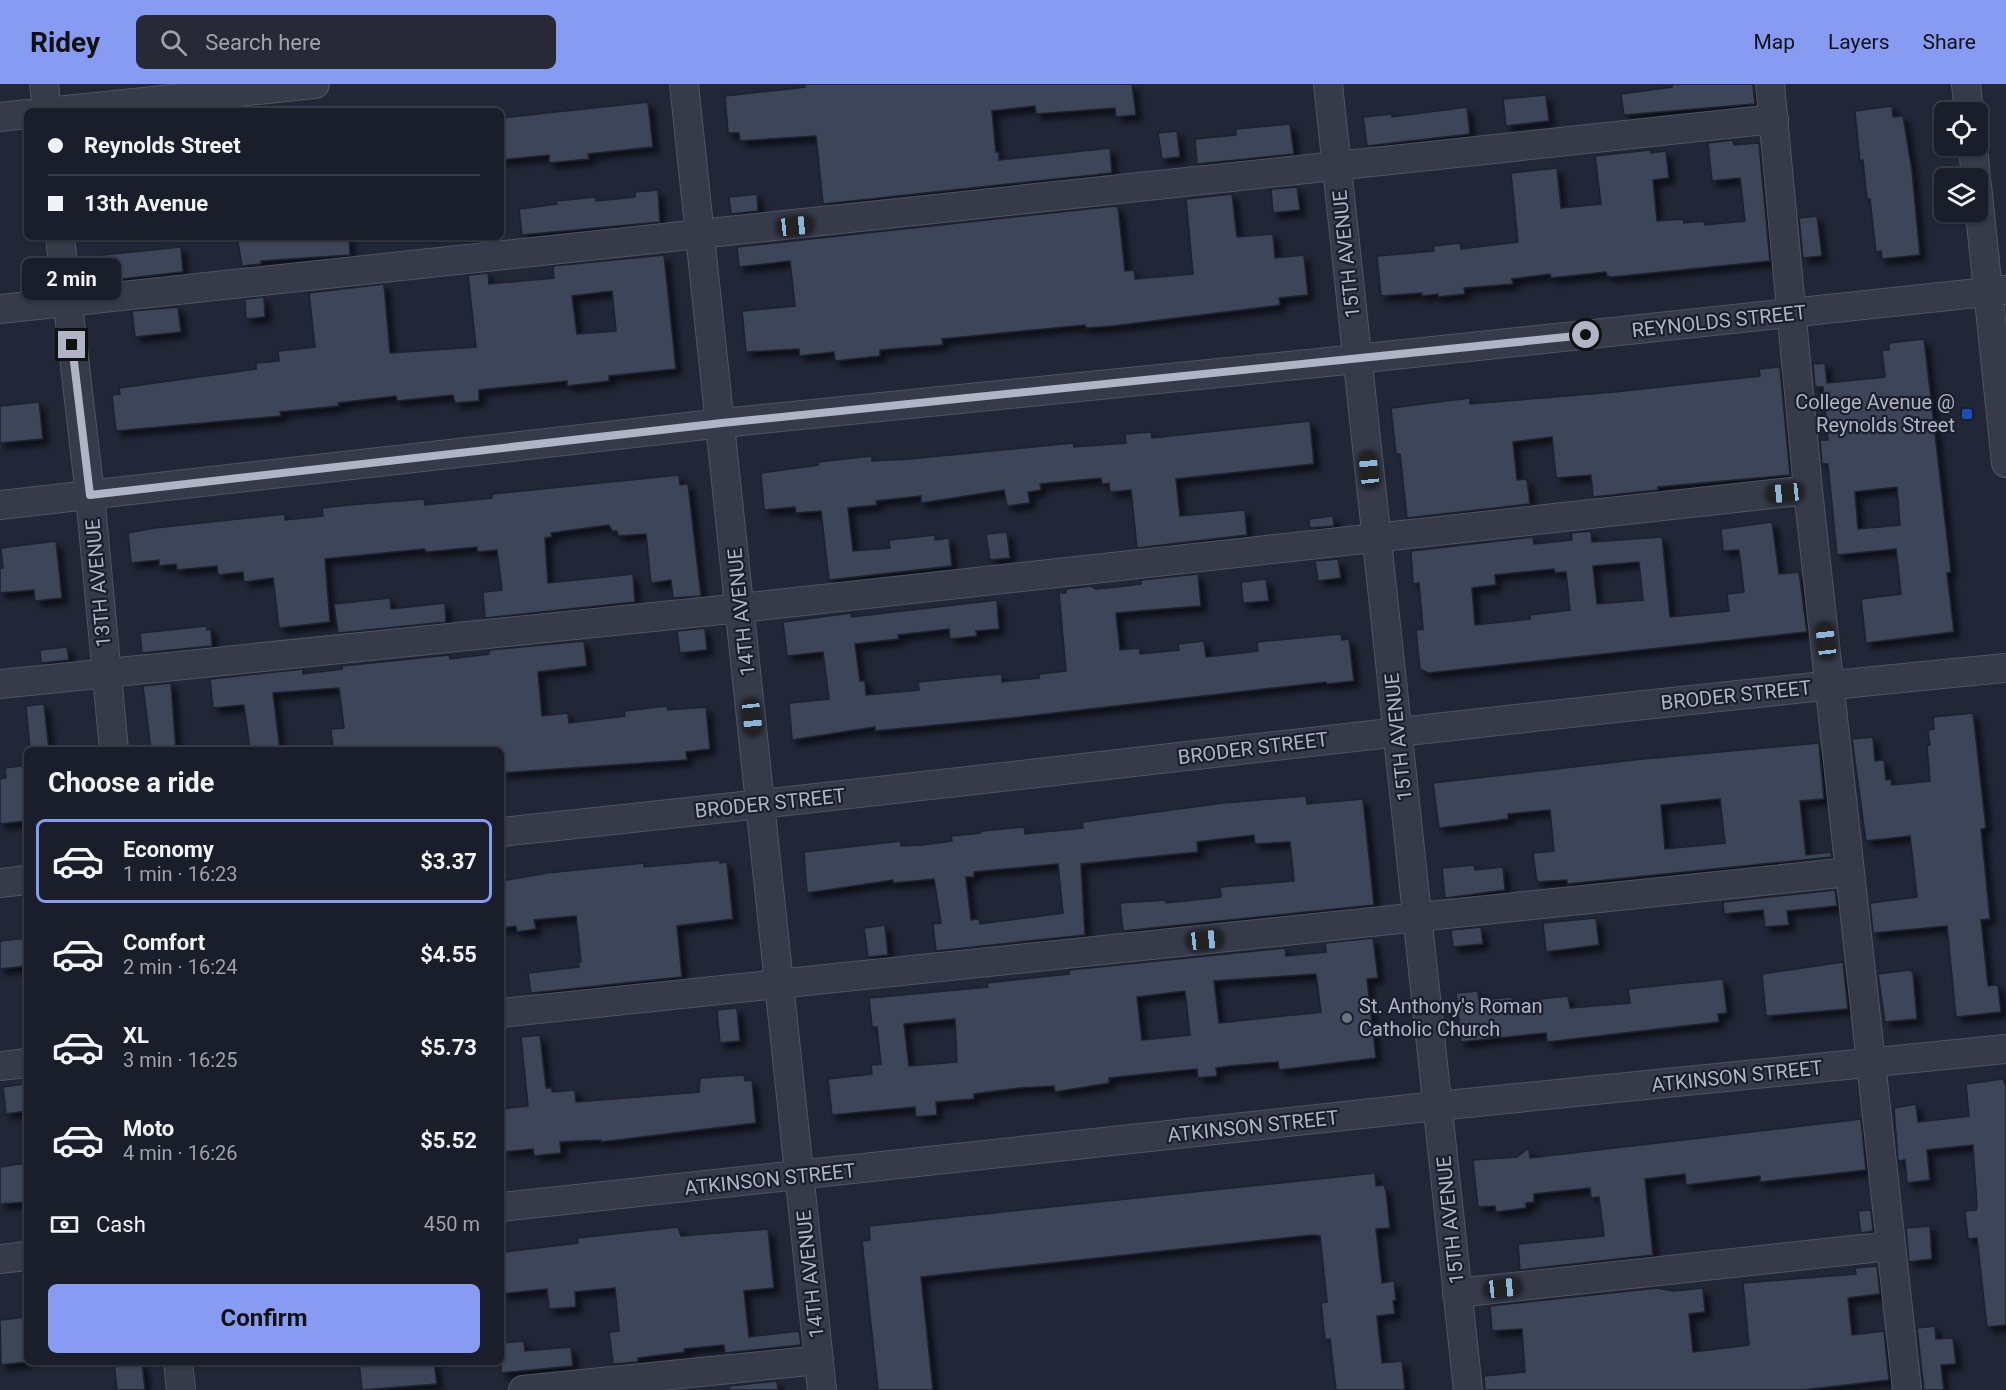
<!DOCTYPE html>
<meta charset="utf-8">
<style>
body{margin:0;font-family:Roboto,sans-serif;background:#272a36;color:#f1f3f6;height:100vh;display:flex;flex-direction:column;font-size:22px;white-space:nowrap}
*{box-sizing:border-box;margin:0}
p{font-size:20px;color:#9fa2a8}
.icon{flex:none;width:33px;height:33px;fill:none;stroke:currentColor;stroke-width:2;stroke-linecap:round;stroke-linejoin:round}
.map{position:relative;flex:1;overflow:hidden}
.panel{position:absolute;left:24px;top:663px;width:480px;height:618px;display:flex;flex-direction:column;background:#1a1d2a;border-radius:9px;box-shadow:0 2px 4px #0004,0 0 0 2px #383b47}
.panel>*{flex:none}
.guide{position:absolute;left:24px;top:24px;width:480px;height:132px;border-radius:9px;box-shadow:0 2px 4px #0004,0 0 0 2px #383b47;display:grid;align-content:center;height:132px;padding:0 24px;background:#1a1d2a}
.controls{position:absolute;left:1934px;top:18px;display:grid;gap:12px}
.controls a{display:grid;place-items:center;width:54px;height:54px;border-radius:9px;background:#1a1d2a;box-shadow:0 2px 4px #0004,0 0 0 2px #383b47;font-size:30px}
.end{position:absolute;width:27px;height:27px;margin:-14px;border:8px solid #b0b4c5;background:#111;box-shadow:0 0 0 3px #111}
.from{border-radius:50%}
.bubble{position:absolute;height:42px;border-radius:9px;background:#1a1d2a;box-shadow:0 2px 4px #0004,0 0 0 2px #383b47;font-size:20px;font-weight:700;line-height:42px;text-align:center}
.car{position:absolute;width:18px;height:36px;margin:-18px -9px;border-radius:8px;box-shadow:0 0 4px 2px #0007;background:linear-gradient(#222 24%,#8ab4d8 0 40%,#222 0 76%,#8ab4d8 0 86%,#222 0)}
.guide b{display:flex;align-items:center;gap:21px;height:57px;font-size:22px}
.guide b+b{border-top:2px solid #383b47}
.guide i{width:15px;height:15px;background:#f1f3f6}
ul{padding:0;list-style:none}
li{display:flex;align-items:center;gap:18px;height:84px;margin:0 12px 9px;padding:0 12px;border:3px solid transparent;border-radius:9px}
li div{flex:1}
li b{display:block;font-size:22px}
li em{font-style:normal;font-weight:700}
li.active{border-color:#889bf3}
li>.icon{width:54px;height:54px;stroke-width:1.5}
h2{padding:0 24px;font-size:27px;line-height:72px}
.pay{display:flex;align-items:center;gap:15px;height:66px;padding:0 24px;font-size:22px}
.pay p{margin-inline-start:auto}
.button{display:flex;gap:12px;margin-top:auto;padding:12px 24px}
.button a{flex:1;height:69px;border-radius:9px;background:#889bf3;color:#111;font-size:24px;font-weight:700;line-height:69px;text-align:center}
header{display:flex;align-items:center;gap:36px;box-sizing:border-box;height:84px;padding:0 30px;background:#889bf3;color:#111}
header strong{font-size:28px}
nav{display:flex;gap:33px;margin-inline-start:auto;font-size:21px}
.search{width:420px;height:54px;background:#272a36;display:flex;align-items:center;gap:15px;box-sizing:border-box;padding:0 21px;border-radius:9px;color:#9fa2a8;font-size:22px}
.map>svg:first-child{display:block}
</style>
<header>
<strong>Ridey</strong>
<div class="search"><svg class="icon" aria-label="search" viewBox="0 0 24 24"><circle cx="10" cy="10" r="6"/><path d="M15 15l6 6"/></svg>Search here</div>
<nav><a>Map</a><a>Layers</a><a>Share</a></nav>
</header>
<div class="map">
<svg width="2006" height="1306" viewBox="0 0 2006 1306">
<defs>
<filter id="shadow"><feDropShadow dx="5.5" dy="5.5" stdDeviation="3" flood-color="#0009"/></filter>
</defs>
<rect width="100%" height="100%" fill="#222738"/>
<g fill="#3e4458" stroke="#1d212f" stroke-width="1.5" fill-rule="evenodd" filter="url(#shadow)">
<polygon points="804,0 1132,0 1136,31 1116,33 1115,24 1036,30 1035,22 992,27 996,68 999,68 999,76 1110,64 1112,89 823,120 816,52 740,57 739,49 728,49 725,12 805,3"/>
<polygon points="1672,0 1753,0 1755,20 1624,31 1621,10 1672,3"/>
<polygon points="1546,11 1549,37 1506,42 1503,15"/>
<polygon points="648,18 653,63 588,70 589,75 549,79 549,71 501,76 501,34"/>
<polygon points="1892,22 1893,33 1903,32 1912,87 1920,171 1882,175 1881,167 1876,168 1870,115 1867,115 1863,76 1860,77 1855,27"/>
<polygon points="1467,23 1470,50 1367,62 1363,33 1392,30 1392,33"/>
<polygon points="1290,40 1294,70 1197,80 1195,55 1236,51 1236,45"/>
<polygon points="1177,47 1180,73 1162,75 1158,49"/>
<polygon points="1733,56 1734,61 1759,59 1770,177 1612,193 1607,192 1606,188 1551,194 1550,190 1512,195 1513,200 1464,204 1465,210 1438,213 1438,210 1422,212 1422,209 1381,212 1377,172 1434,167 1433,162 1460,159 1461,165 1518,158 1511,89 1557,84 1561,124 1601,120 1595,72 1650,66 1651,69 1666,67 1669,94 1653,96 1657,137 1683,135 1684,139 1704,137 1705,141 1745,137 1740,94 1712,97 1708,59"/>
<polygon points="1297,103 1300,126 1273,129 1271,105"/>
<polygon points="658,106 660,138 522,151 519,125 557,120 556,117 596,113 596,117 635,113 635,108"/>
<polygon points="757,110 758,127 731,130 729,113"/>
<polygon points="1232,110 1237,153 1273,150 1275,174 1304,171 1308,211 1279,214 1280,221 1274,222 1113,242 1086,244 1085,241 942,255 943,261 880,266 880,272 835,277 834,268 799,272 799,265 746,268 742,227 795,222 790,177 739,183 737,163 1115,122 1118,123 1125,187 1134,186 1135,195 1193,190 1186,115"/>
<polygon points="1817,132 1822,172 1803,174 1799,134"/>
<polygon points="237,153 349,153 350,171 261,177 261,180 242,182"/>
<polygon points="464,153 484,153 484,157 465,159"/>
<polygon points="181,163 183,188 104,197 102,171"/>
<path d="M 664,171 L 676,285 L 609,292 L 609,297 L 567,302 L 567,297 L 479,306 L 479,317 L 455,319 L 453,311 L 397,317 L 396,312 L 338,319 L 339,322 L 280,328 L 281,332 L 116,347 L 112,311 L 120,310 L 119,304 L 256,285 L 256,279 L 279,277 L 278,267 L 315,263 L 309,209 L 384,200 L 390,269 L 476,263 L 468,191 L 488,189 L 489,200 L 554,194 L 553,182 ZM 612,207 L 616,247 L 577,250 L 572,212 Z"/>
<polygon points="264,213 265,233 246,235 245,215"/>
<polygon points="178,223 181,248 135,253 132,227"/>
<path d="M 1924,255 L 1951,488 L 1947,489 L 1954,548 L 1866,559 L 1861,515 L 1901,510 L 1896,465 L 1837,471 L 1828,380 L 1822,380 L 1820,356 L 1828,356 L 1823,303 L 1815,303 L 1813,280 L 1825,279 L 1827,299 L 1885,293 L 1882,266 L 1889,266 L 1889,259 ZM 1897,403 L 1900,441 L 1858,445 L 1855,408 Z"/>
<polygon points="1780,283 1790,391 1658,403 1658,406 1593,413 1591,391 1556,394 1552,353 1513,358 1517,396 1527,395 1530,420 1407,434 1400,370 1396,370 1391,324 1470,314 1470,320 1614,308 1760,292 1759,285"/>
<polygon points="39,318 43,355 0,359 0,322"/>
<polygon points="1310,337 1314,380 1176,395 1180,432 1245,426 1247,451 1137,464 1131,406 1110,408 1109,399 1102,400 1101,394 1040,400 1041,406 1028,408 1030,419 1007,422 1004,406 921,419 921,412 876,417 877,421 848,424 853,467 890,464 889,456 935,451 935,456 949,454 952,482 829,496 821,427 796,429 795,423 764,426 761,389 818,381 818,378 872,372 872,377 909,375 1073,359 1074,363 1126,359 1125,350 1151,348 1152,354"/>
<polygon points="679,391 680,401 688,400 701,512 673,514 671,496 651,499 646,450 618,452 617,447 612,447 609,441 551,449 552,453 545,454 548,499 633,490 635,518 485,534 483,508 502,506 497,466 477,468 477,463 427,468 424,465 325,475 330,538 279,544 273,494 244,498 243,488 218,491 217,482 177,486 176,480 159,482 159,476 131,479 128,449 155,444 285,430 285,436 323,432 322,424 348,421 424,415 425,421 492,414 492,410"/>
<polygon points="1333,432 1334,442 1310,444 1309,435"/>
<path d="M 1772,438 L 1779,490 L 1799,488 L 1807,548 L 1428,589 L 1420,585 L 1416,546 L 1423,545 L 1419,499 L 1413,500 L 1411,467 L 1533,453 L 1534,460 L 1572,456 L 1571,449 L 1591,447 L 1592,458 L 1662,453 L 1670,533 L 1729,527 L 1727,510 L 1744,508 L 1739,466 L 1723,467 L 1721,445 ZM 1639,478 L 1643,516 L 1597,520 L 1593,482 ZM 1554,485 L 1555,489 L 1566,488 L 1570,526 L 1530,531 L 1530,535 L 1475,541 L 1472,504 L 1496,501 L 1495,491 Z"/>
<polygon points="1007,448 1010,474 990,476 986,450"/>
<polygon points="56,457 62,514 35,517 34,506 0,509 0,484 3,484 1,464"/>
<polygon points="1338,475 1341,494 1318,497 1315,477"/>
<polygon points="1198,490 1201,522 1116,529 1120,566 1140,564 1140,570 1179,566 1178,560 1204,557 1206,573 1258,567 1257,558 1341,550 1342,556 1349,555 1354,597 1327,600 1326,598 1011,634 875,647 875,643 792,656 789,619 829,615 823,568 787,572 783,538 851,529 852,533 997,516 999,545 976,547 977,552 950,555 949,545 898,551 899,555 855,560 860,597 865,597 866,611 919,606 918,598 968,593 1002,590 1002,598 1039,594 1039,590 1066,587 1059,509 1066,509 1066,505 1091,502 1096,505 1116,503 1141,500 1141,496"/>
<polygon points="1266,495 1269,517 1243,519 1241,498"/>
<polygon points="390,514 391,525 445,519 446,538 338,549 334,520"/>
<polygon points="207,542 207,546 211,545 212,562 142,569 140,549"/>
<polygon points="705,544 707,566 680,569 677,547"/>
<polygon points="584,557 587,582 538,588 542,632 568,629 569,639 625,632 624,627 667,622 668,626 706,623 710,665 686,668 687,676 501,689 501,666 333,666 331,645 344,644 339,604 273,609 280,666 250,666 244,621 213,624 210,595 303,585 303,590 342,585 342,582 449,571 450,575 489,570 489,566"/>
<polygon points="67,563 69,576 41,579 40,566"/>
<polygon points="171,599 176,666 151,666 143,602"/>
<polygon points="44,620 49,666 30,666 26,622"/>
<polygon points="1973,629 1986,744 1981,745 1990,835 1981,836 1988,902 1998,901 2001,928 1956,933 1947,842 1873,849 1870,819 1917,813 1910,752 1866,757 1852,655 1873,653 1875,677 1884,676 1886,696 1891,695 1892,701 1930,697 1927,662 1930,661 1928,646 1934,645 1933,633"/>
<path d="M 1819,659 L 1824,715 L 1800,717 L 1806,771 L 1831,768 L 1832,773 L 1567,800 L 1567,796 L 1537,798 L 1533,769 L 1554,767 L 1550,726 L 1508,730 L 1508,735 L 1439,744 L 1433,699 L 1643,675 ZM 1720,715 L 1725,759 L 1665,765 L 1661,721 Z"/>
<polygon points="27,681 27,737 0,740 0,695 6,694 5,684"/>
<path d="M 1306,712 L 1307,720 L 1363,715 L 1374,821 L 1123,847 L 1120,819 L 1166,816 L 1166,819 L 1221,813 L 1220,803 L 1294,797 L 1290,758 L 1255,760 L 1254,751 L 1197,758 L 1198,768 L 1081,780 L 1085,851 L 936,867 L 933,840 L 941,839 L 934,795 L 893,799 L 893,796 L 807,809 L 804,768 L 901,757 L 901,762 L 922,761 L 952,757 L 951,752 L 981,749 L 981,747 L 1024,743 L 1025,750 L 1083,744 L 1082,738 L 1223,719 ZM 1058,780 L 1063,829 L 980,840 L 979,835 L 971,836 L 966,793 L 974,793 L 974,788 Z"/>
<polygon points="720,776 720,779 727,778 733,835 677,842 682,893 531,909 528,889 579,883 578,878 581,878 576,832 534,836 536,845 517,848 516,842 501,844 501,797 547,789 644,779 644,783"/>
<polygon points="1474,781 1475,786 1503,783 1505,806 1445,814 1442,784"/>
<polygon points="1835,806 1837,822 1787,827 1789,841 1765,843 1763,826 1724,830 1723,818"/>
<polygon points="1596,834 1599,861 1546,868 1543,839"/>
<polygon points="885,841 888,871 868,873 864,844"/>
<polygon points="1481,843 1483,860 1453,863 1451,846"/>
<polygon points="27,854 27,882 0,885 0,857"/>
<path d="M 1373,854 L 1378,894 L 1367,895 L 1376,974 L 1279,986 L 1278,978 L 1230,982 L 1216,984 L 1217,992 L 1198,994 L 1197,985 L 1156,989 L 1109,994 L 1109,999 L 1055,1008 L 1054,1002 L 1019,1004 L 974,1010 L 974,1015 L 936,1018 L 937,1031 L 916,1033 L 915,1023 L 832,1031 L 828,995 L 872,990 L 871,981 L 881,980 L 877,943 L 872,943 L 869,914 L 988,903 L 987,899 L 1069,890 L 1069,886 L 1285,864 L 1286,872 L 1326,868 L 1325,859 ZM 1316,890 L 1321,928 L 1219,939 L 1214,897 ZM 1185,907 L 1190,951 L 1142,956 L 1137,913 ZM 955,935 L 957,978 L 909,982 L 904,940 Z"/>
<polygon points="1843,878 1848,925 1766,932 1762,890"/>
<polygon points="1909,886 1913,888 1917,935 1885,938 1878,890"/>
<polygon points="1723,895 1727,929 1718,930 1719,938 1547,958 1546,949 1461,958 1456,909 1478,907 1479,916 1512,913 1513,918 1568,912 1570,924 1630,919 1628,905"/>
<polygon points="737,924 740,957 720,959 717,926"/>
<polygon points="540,951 546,1004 552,1004 552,1008 575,1006 576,1018 699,1008 700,994 744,991 745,997 752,996 756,1039 601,1058 601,1056 560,1058 561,1069 534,1072 533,1065 504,1068 501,1025 528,1022 521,953"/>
<polygon points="2003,995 2006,1003 2006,1241 1987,1243 1977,1154 1968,1155 1965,1127 1976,1126 1977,1123 1973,1061 1927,1066 1930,1096 1907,1099 1905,1076 1898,1077 1894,1024 1916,1020 1918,1038 1969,1032 1966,1000"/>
<polygon points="23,1000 27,1027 6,1030 3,1003"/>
<polygon points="1861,1035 1866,1086 1760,1098 1760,1092 1686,1101 1685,1090 1645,1095 1653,1171 1520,1186 1518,1160 1604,1152 1599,1113 1591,1114 1590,1104 1534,1110 1534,1118 1526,1119 1526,1124 1496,1128 1495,1122 1478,1123 1473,1076 1517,1073 1529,1064 1530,1074"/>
<polygon points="19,1080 27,1081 27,1118 0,1120 0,1083"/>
<polygon points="1375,1089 1376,1102 1384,1101 1386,1107 1390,1144 1376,1145 1382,1199 1394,1197 1396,1216 1393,1217 1395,1230 1377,1232 1382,1279 1402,1277 1405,1306 1336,1306 1330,1255 1325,1256 1321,1219 1327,1218 1320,1152 1313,1151 921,1193 933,1306 878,1306 862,1157 870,1156 869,1142"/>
<polygon points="1871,1126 1873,1147 1861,1149 1858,1127"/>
<polygon points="1930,1142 1932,1175 1909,1178 1906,1144"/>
<polygon points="678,1143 681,1152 768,1145 774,1204 744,1207 749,1253 799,1247 801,1261 725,1269 724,1261 684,1265 685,1268 638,1274 638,1278 613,1280 609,1248 619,1247 615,1204 575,1208 576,1223 549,1225 547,1205 501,1210 501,1173 505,1172 504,1168 578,1159 577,1154"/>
<polygon points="1877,1182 1880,1210 1848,1214 1852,1251 1884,1247 1889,1296 1802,1306 1485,1306 1484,1292 1525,1288 1522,1245 1492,1247 1490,1222 1657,1204 1674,1207 1703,1204 1705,1228 1689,1230 1693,1268 1749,1261 1743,1199 1856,1190 1855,1184"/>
<polygon points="27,1233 27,1278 1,1281 0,1236"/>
<polygon points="1935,1242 1936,1255 1953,1254 1956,1280 1941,1281 1944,1306 1924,1306 1917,1244"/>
<polygon points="524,1257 525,1267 571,1263 573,1282 501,1289 501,1259"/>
<polygon points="114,1278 142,1278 145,1306 117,1306"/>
<polygon points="359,1278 434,1278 437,1300 362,1306"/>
<polygon points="777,1297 778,1306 729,1306 729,1302"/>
</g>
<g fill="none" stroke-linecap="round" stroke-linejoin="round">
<g stroke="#505463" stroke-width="30">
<g id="minor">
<polyline points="44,0 47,27"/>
<polyline points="684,0 822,1306"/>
<polyline points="1328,0 1468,1306"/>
<polyline points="1770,0 1808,406 1907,1306"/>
<polyline points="1966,0 1969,28"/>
<polyline points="57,27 315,0"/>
<polyline points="0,33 27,30"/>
<polyline points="1973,62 1976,94"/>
<polyline points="1977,101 2006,379"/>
<polyline points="60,153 90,411 114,666"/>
<polyline points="0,225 1774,35"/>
<polyline points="0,421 722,339 1357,275 2006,206"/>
<polyline points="0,600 741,524 1808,406"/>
<path d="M 501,748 C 1003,696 1504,632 2006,584"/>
<polyline points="0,799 27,796"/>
<polyline points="501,929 1849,788"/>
<polyline points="0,982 27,979"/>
<polyline points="501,1123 1437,1022 2006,965"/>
<polyline points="0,1175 27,1172"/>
<polyline points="1457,1209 1890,1162"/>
<polyline points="178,1278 181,1306"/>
<polyline points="523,1306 819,1276"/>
</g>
</g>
<use href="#minor" stroke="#363a49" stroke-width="28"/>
</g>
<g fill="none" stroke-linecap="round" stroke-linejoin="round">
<polyline stroke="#b0b4c5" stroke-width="8" points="72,261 90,411 722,339 1586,251"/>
</g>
<rect fill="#1a4fb4" stroke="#1b1f2d" stroke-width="2" x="1961" y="324" width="12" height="12" rx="3"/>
<circle fill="#6b7280" stroke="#1b1f2d" stroke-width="2" cx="1347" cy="934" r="6"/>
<g text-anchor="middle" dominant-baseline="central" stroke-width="4.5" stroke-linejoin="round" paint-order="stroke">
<g font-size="20" fill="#b0b4c5" stroke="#1b1f2d">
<text transform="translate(1346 170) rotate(-96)">15TH AVENUE</text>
<text transform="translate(1719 237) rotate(-6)">REYNOLDS STREET</text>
<text transform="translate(98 499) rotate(-95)">13TH AVENUE</text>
<text transform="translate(741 528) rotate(-96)">14TH AVENUE</text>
<text transform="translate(1736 611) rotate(-6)">BRODER STREET</text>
<text transform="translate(1398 653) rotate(-96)">15TH AVENUE</text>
<text transform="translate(1253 664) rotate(-7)">BRODER STREET</text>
<text transform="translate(770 719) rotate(-6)">BRODER STREET</text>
<text transform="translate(1737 992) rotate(-6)">ATKINSON STREET</text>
<text transform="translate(1253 1042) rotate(-6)">ATKINSON STREET</text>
<text transform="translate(770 1095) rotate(-6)">ATKINSON STREET</text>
<text transform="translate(1450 1136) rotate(-96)">15TH AVENUE</text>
<text transform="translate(810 1190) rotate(-96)">14TH AVENUE</text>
</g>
<g font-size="20" fill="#b0b4c5" stroke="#1b1f2d" text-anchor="end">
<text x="1955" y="318">College Avenue @<tspan x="1955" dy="23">Reynolds Street</tspan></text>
<text x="1359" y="922" text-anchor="start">St. Anthony's Roman<tspan x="1359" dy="23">Catholic Church</tspan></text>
</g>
</g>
</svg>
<div class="controls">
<a><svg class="icon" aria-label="locate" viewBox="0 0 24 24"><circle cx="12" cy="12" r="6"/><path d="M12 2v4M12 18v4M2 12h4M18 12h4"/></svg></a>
<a><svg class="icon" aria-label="layers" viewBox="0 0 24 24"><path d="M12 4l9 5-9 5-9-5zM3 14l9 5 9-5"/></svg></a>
</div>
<i class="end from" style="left:1586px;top:251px"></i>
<i class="end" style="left:72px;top:261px"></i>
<div class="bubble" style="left:22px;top:174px;width:99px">2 min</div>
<i class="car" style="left:795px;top:142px;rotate:84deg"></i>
<i class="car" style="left:1369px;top:386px;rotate:354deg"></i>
<i class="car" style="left:1785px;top:409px;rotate:264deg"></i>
<i class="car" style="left:1826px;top:557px;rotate:353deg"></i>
<i class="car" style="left:752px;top:633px;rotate:174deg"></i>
<i class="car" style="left:1205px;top:856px;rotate:84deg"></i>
<i class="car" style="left:1503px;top:1204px;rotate:84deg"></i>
<div class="guide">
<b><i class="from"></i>Reynolds Street</b>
<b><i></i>13th Avenue</b>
</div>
<section class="panel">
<h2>Choose a ride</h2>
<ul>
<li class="active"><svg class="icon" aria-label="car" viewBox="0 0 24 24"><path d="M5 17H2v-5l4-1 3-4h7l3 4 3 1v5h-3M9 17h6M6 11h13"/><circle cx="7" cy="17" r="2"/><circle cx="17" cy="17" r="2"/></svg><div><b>Economy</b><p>1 min · 16:23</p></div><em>$3.37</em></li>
<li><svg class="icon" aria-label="car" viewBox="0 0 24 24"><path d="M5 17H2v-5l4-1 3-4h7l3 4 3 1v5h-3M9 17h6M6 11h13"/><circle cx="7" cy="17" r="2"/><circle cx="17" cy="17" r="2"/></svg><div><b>Comfort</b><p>2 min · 16:24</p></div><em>$4.55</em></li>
<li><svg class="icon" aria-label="car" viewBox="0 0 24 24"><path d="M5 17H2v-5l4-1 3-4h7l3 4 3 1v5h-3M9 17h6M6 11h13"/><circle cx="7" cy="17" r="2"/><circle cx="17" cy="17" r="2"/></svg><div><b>XL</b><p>3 min · 16:25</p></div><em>$5.73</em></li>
<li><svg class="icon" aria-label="car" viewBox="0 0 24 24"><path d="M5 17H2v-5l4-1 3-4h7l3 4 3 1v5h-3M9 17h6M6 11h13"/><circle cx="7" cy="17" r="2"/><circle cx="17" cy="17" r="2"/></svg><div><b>Moto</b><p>4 min · 16:26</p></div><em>$5.52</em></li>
</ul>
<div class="pay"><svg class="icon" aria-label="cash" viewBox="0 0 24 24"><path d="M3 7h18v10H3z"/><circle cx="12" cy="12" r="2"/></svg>Cash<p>450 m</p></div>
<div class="button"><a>Confirm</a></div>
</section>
</div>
